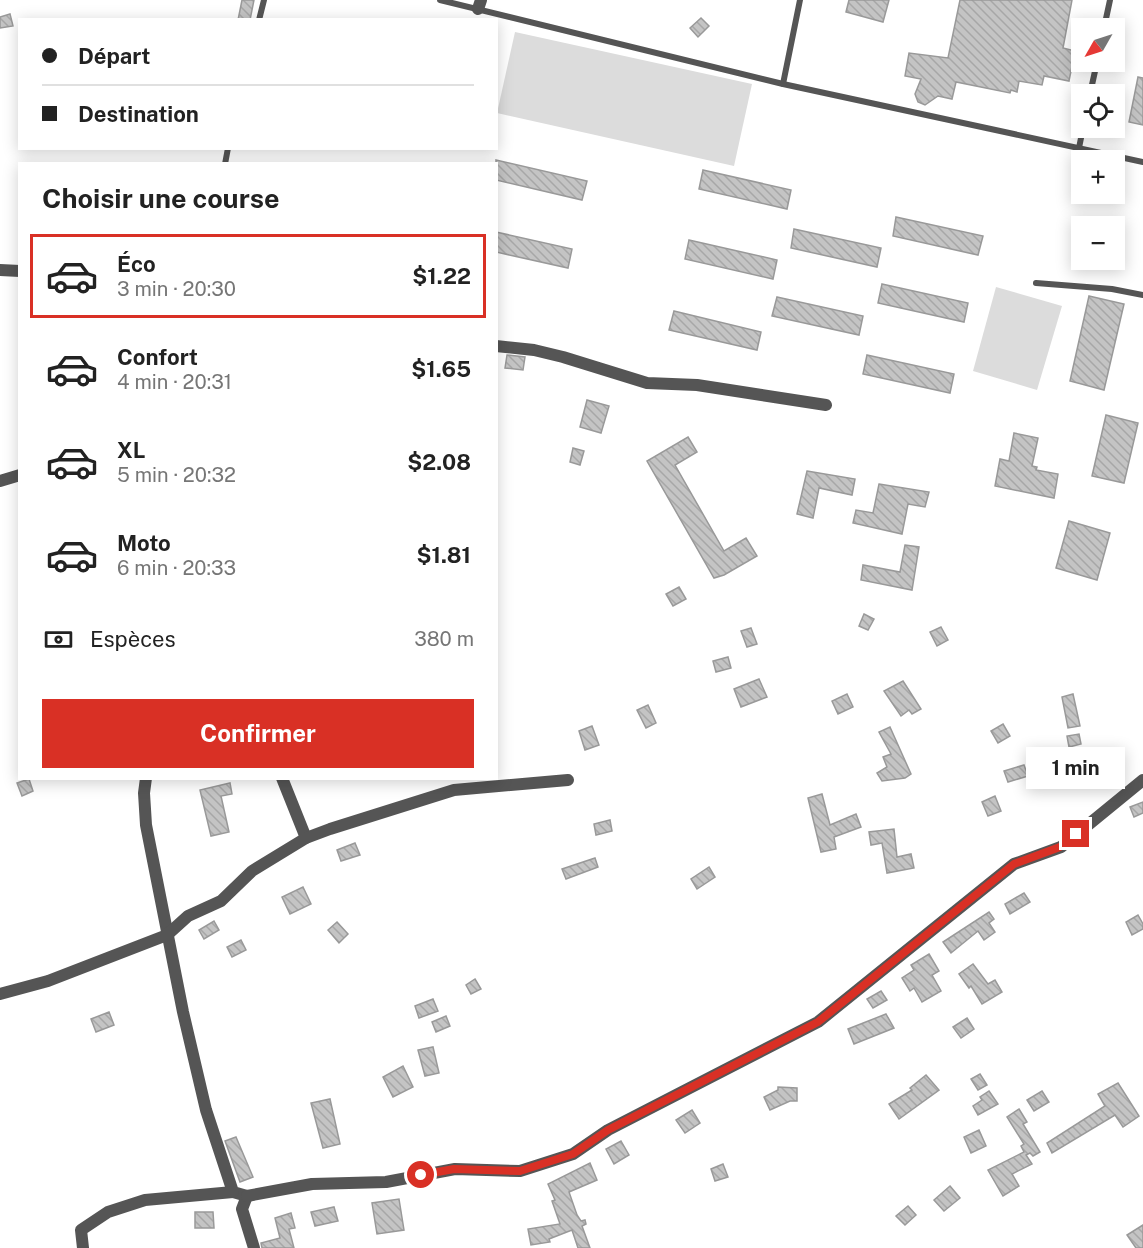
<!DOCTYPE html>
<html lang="fr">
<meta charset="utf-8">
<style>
body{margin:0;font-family:"Public Sans",sans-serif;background:#f2f2f2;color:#222;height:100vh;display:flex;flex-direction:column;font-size:22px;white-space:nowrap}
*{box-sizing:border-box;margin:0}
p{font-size:20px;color:#767676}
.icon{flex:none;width:33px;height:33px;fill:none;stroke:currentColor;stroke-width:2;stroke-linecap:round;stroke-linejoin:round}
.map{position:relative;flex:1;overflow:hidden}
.drawer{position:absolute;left:18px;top:162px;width:480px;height:618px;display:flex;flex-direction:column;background:#fff;border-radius:0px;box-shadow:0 3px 15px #0003}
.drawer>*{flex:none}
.banner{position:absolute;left:18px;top:18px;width:480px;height:132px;border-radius:0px;box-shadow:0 3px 15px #0003;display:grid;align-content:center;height:132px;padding:0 24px;background:#fff}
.needle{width:39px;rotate:231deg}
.buttons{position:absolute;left:1071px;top:18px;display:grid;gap:12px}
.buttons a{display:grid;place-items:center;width:54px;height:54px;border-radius:0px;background:#fff;box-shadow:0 3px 15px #0003;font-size:30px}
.end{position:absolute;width:27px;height:27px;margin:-14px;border:8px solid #d93025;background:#fff;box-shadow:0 0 0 3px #fff}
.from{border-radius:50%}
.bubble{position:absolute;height:42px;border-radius:0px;background:#fff;box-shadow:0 3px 15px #0003;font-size:20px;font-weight:700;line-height:42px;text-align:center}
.banner b{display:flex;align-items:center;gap:21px;height:57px;font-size:22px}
.banner b+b{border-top:2px solid #e0e0e0}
.banner i{width:15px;height:15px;background:#222}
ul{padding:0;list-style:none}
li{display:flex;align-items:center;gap:18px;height:84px;margin:0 12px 9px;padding:0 12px;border:3px solid transparent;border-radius:0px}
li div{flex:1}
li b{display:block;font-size:22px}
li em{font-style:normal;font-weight:700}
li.selected{border-color:#d93025}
li>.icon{width:54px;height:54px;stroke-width:1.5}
h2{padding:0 24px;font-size:27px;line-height:72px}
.pay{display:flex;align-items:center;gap:15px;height:66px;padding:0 24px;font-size:22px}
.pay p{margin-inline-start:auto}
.primary-button{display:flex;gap:12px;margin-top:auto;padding:12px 24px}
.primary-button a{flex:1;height:69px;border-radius:0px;background:#d93025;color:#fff;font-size:24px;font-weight:700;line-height:69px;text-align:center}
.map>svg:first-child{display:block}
</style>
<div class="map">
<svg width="1143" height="1248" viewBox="0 0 1143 1248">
<defs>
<pattern id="building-back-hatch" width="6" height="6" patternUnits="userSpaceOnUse" patternTransform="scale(1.5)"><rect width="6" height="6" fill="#c4c4c4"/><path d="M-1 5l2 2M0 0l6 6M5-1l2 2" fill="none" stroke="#a7a7a7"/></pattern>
</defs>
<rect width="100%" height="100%" fill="#fff"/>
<g fill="#dcdcdc">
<polygon points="515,32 752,84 734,166 497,113"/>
<polygon points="996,287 1062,306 1037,390 973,371"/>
</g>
<g fill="url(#building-back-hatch)" stroke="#999" stroke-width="1.5">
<polygon points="242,0 254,0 250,20 238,20"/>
<polygon points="849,0 889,0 883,22 846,12"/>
<polygon points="960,0 1072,0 1063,48 1075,51 1069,81 1044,76 1042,85 1019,81 1017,92 1011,90 1010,93 956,82 952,99 938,96 925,105 918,102 915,94 921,79 905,76 909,53 948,58"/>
<polygon points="10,14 13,26 0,28 0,17"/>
<polygon points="701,18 709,26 698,37 690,28"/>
<polygon points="1138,77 1143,78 1143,125 1129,122"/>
<polygon points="496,160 587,181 582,200 496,180"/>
<polygon points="703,170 791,190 787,209 699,189"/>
<polygon points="896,217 983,236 978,255 893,236"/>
<polygon points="794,229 881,248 877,267 791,248"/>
<polygon points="496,232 572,249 568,268 496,252"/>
<polygon points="689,240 777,260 773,279 685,259"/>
<polygon points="882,284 968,303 964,322 878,303"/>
<polygon points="1089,296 1124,304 1104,390 1070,381"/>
<polygon points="777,297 863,316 859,335 772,316"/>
<polygon points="674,311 761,332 757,350 669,330"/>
<polygon points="507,355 525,357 523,370 505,368"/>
<polygon points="867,355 954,374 950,393 863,374"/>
<polygon points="587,400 609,406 601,433 580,427"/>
<polygon points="1106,415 1138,423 1124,483 1092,476"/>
<polygon points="1014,433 1038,438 1032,466 1037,467 1036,470 1058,474 1054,498 995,486 1000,459 1009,461"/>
<polygon points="688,437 697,452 675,465 724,551 746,538 757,556 724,575 714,578 647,461"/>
<polygon points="573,448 584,451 580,465 570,462"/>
<polygon points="807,471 855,479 852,495 819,488 813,518 797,514"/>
<polygon points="879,484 929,492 925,507 908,504 902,534 853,523 856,510 873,513"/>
<polygon points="1069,521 1110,533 1097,580 1056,568"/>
<polygon points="905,545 919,547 912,590 861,580 863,565 900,572"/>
<polygon points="679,587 686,599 673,606 666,594"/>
<polygon points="864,614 874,619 868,630 859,626"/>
<polygon points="941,627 948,640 937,646 930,632"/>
<polygon points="751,628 757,644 747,647 741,631"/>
<polygon points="728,657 731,668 716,672 713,661"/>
<polygon points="759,679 767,697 741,707 734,689"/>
<polygon points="903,681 921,709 912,714 909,710 901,716 884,691"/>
<polygon points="847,694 853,707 838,714 832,701"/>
<polygon points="1073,694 1080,726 1068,728 1062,697"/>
<polygon points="648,705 656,723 646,728 637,710"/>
<polygon points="1003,724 1010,736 998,743 991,731"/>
<polygon points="592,726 599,745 585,750 579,731"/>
<polygon points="890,727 911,774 905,778 882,781 877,773 887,767 883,757 891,754 879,732"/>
<polygon points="1079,734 1081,744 1069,747 1067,736"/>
<polygon points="1024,765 1028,776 1008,782 1004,771"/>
<polygon points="29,779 33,791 22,796 17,783"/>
<polygon points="230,783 232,794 221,796 229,832 211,836 200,790"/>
<polygon points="822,794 830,825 856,814 861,827 834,837 836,849 821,852 808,798"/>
<polygon points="995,796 1001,811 988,816 982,802"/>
<polygon points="1143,802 1143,813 1134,817 1130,807"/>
<polygon points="610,820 612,831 596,835 594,824"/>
<polygon points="894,829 897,857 911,854 914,868 887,873 882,843 871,845 869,832"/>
<polygon points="355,843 360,855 341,861 337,850"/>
<polygon points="595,858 598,867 566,879 562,869"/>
<polygon points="709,867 715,877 697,889 691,879"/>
<polygon points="303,887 311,904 290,914 282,897"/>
<polygon points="1024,893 1030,902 1010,914 1005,904"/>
<polygon points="989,912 994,919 989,923 995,932 984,940 978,931 951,953 943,942"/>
<polygon points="1138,915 1143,924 1143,929 1132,935 1126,922"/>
<polygon points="214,921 219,930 204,939 199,930"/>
<polygon points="337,922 348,934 339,943 328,930"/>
<polygon points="241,940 246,950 232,957 227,947"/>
<polygon points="929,954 939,971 932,975 941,991 922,1002 914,988 910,991 902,978 914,970 911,965"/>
<polygon points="973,964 988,984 995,980 1002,992 982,1004 971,986 969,988 959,974"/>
<polygon points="475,979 481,989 471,994 466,985"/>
<polygon points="881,991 887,1000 873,1008 867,999"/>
<polygon points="433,999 438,1011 419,1018 415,1006"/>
<polygon points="109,1012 114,1025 96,1032 91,1019"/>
<polygon points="886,1014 894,1028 854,1044 848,1029"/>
<polygon points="446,1016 450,1026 436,1032 432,1022"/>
<polygon points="967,1018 974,1029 961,1038 953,1027"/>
<polygon points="433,1047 439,1073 425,1076 418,1050"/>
<polygon points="403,1066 413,1087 393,1097 383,1077"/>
<polygon points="980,1074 987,1085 978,1090 971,1079"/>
<polygon points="926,1075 939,1090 899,1119 889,1104 912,1090 910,1088"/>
<polygon points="1118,1083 1139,1116 1123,1127 1115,1115 1052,1153 1047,1143 1105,1106 1098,1094"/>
<polygon points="778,1087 797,1088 797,1101 790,1101 770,1110 764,1097 778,1090"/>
<polygon points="989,1091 998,1104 978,1115 973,1106 982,1100 980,1097"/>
<polygon points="1042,1091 1049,1102 1034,1111 1027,1100"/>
<polygon points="330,1099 340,1144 323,1148 311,1103"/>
<polygon points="1019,1109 1027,1122 1023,1124 1040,1152 1033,1156 1030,1153 1026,1155 1032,1164 1012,1174 1019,1186 1003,1196 988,1170 1024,1152 1021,1146 1024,1144 1007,1117"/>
<polygon points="692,1110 700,1123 685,1133 676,1120"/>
<polygon points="979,1130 986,1146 971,1153 964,1137"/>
<polygon points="236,1137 253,1177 240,1182 225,1141"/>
<polygon points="621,1141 629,1155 614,1164 606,1149"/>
<polygon points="590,1163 597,1180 569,1192 577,1215 581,1221 585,1220 586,1224 582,1226 590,1248 578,1248 572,1230 549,1239 550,1242 531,1245 528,1229 560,1224 552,1201 555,1200 548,1184"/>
<polygon points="723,1164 728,1177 715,1181 711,1169"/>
<polygon points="950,1186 960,1198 944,1211 934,1200"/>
<polygon points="399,1199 404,1230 377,1234 372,1203"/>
<polygon points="908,1206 916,1215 905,1225 896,1216"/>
<polygon points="334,1207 338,1221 315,1226 311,1212"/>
<polygon points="195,1212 213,1212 214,1228 195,1228"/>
<polygon points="291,1213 295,1228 289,1229 294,1248 262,1248 261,1243 280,1238 275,1218"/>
<polygon points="1143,1225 1143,1248 1136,1248 1127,1235"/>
</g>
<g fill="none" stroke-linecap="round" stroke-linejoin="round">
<g stroke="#555" stroke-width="6">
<polyline points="440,0 783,84 1143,162"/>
<polyline points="259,20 264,0"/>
<polyline points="1104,28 1110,0"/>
<polyline points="783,84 800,0"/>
<polyline points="1090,94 1097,62"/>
<polyline points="1079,148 1083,128"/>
<polyline points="225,164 228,148"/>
<polyline points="1036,283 1112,289 1143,295"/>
</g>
<g stroke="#555" stroke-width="12">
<polyline points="478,9 481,0"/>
<polyline points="0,270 20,271"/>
<polyline points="496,346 534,350 563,357 647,383 697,385 826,405"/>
<polyline points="0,481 20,475"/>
<polyline points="146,778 144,793 146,825 183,1012 206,1110 233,1192 247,1196 242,1209 254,1248"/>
<polyline points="282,778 306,838"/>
<polyline points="0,994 48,981 167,935 188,916 221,901 252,871 306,838 330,829 454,790 568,780"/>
<polyline points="247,1196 312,1184 386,1182 455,1169 520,1171 573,1154 608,1130 818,1022 1014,864 1061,847 1143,780"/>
<polyline points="83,1248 81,1230 108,1212 145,1200 233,1192"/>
</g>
</g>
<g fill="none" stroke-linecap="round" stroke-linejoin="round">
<polyline stroke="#d93025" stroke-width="8" points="421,1175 454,1169 520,1171 573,1154 608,1130 818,1022 1014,864 1060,847 1076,834"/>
</g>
</svg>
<div class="buttons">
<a><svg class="needle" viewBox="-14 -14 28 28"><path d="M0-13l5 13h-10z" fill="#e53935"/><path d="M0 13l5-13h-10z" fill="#767676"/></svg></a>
<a><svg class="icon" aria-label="locate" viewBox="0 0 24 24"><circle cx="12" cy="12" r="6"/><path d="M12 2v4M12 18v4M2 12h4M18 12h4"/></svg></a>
<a>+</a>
<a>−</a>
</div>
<i class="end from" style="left:421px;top:1175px"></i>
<i class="end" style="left:1076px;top:834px"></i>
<div class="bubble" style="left:1026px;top:747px;width:99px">1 min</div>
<div class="banner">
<b><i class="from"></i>Départ</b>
<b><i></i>Destination</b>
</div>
<section class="drawer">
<h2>Choisir une course</h2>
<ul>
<li class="selected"><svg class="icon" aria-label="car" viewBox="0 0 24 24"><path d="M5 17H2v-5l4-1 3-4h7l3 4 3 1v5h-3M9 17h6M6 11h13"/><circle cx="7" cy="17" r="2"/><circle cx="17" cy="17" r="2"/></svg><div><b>Éco</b><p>3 min · 20:30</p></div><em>$1.22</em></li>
<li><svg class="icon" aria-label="car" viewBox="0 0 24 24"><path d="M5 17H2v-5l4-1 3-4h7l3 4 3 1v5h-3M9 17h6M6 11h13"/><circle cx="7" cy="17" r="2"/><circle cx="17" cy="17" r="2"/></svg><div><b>Confort</b><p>4 min · 20:31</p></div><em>$1.65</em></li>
<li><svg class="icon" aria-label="car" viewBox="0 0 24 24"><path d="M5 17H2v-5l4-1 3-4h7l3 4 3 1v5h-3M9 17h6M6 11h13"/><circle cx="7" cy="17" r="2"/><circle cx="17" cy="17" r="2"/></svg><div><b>XL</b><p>5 min · 20:32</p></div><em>$2.08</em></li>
<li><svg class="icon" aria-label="car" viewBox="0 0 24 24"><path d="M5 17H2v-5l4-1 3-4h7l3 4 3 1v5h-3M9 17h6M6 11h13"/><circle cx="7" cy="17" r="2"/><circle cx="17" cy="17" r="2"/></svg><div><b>Moto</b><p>6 min · 20:33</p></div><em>$1.81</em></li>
</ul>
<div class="pay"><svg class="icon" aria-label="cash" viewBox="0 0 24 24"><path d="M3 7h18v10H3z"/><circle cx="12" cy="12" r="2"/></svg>Espèces<p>380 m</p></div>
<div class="primary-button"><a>Confirmer</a></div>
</section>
</div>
